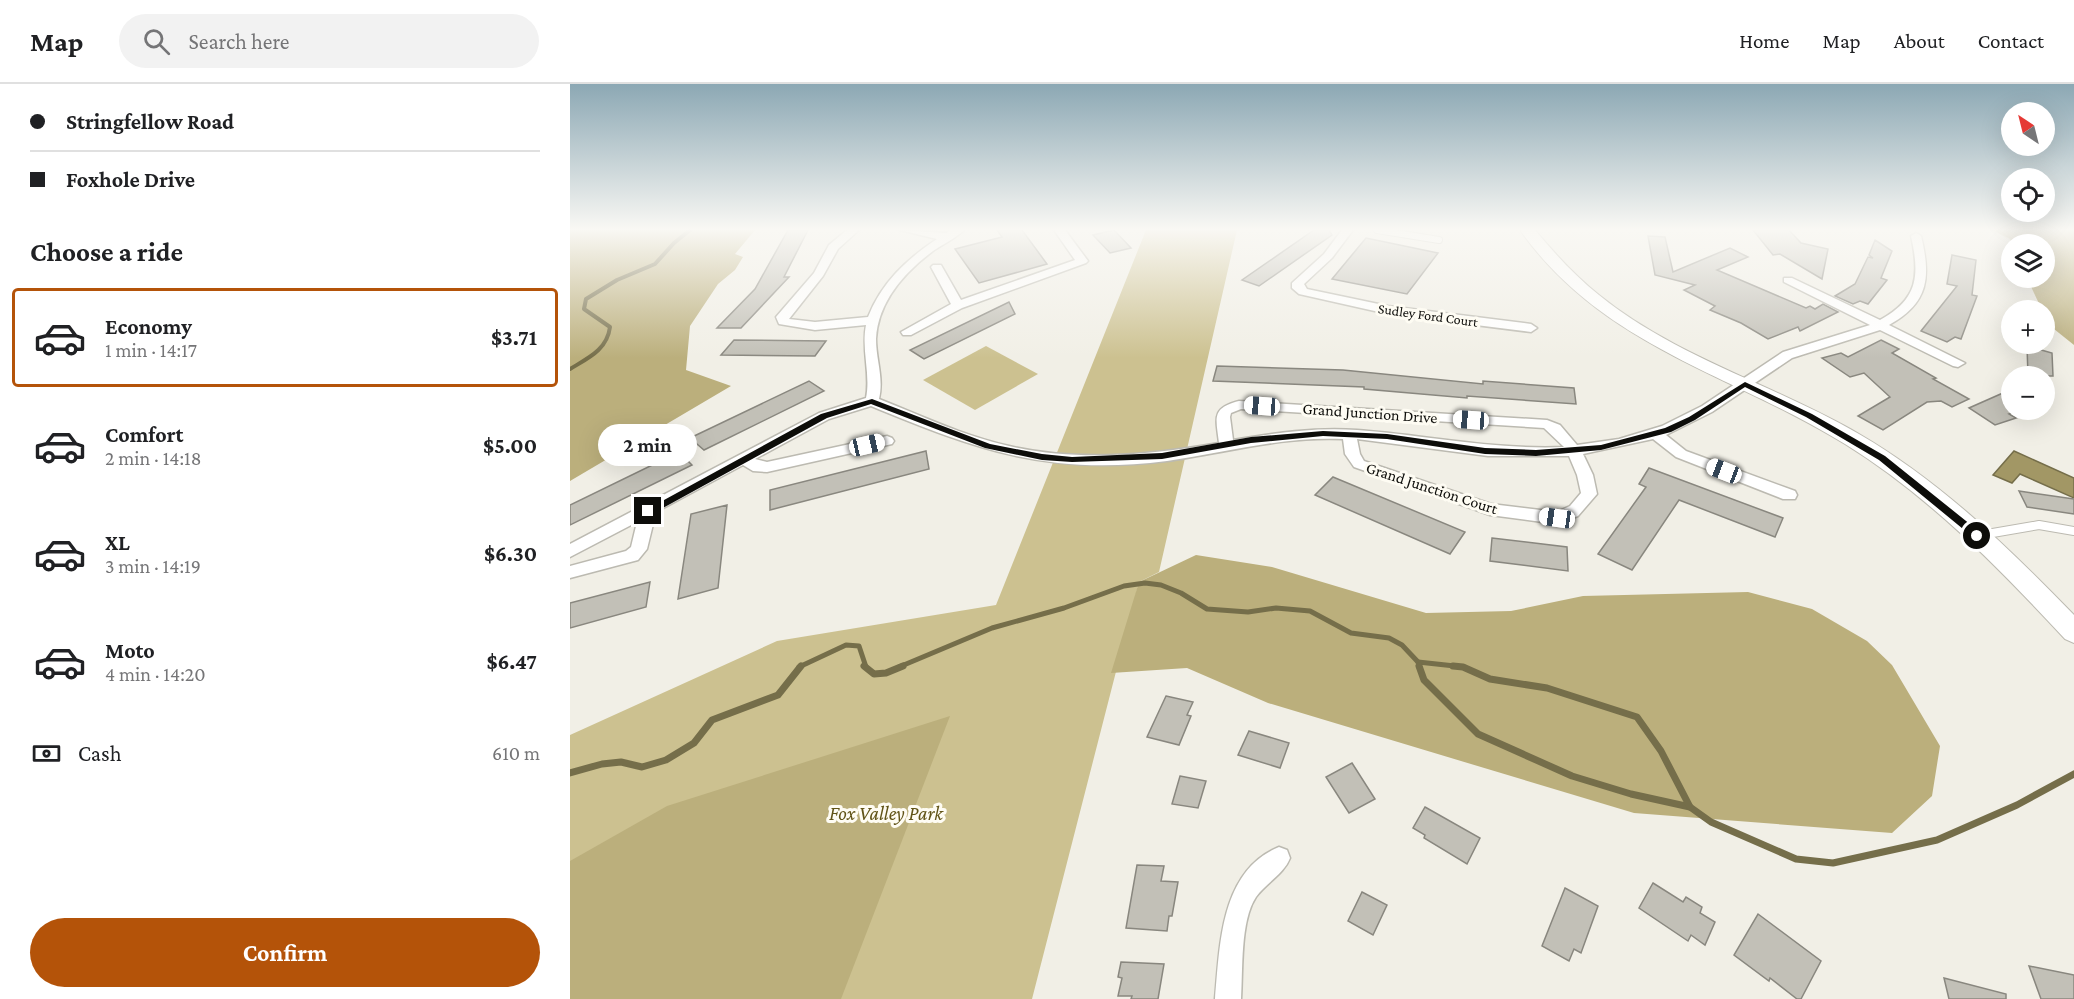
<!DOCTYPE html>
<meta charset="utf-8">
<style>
body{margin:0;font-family:"Crimson Pro",serif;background:#f2f2f2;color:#202124;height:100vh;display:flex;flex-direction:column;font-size:22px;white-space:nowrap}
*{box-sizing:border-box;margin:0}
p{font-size:20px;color:#757577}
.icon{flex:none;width:33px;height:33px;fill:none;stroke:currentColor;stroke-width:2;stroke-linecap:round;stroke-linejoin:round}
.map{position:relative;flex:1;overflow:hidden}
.side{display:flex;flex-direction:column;background:#fff;width:570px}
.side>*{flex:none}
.banner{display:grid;align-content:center;height:132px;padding:0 30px;background:#fff}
.needle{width:39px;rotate:325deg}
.controls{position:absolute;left:1431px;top:18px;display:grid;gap:12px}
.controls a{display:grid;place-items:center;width:54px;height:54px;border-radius:50%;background:#fff;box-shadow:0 6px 24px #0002;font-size:30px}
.end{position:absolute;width:27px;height:27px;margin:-14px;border:8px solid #0d0d0a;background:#fff;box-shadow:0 0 0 3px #fff}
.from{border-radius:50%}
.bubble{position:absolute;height:42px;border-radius:21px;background:#fff;box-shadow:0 6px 24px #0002;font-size:20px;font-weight:700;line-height:42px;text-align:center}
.car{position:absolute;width:18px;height:36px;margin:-18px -9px;border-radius:8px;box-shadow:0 0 4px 2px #0007;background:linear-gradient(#fff 24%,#345 0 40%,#fff 0 76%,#345 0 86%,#fff 0)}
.banner b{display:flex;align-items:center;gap:21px;height:57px;font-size:22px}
.banner b+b{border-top:2px solid #e0e0e0}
.banner i{width:15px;height:15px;background:#202124}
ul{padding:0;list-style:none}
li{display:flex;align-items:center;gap:18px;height:99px;margin:0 12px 9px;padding:0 18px;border:3px solid transparent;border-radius:6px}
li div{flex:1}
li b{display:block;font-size:22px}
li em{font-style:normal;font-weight:700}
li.current{border-color:#b45309}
li>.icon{width:54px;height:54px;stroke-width:1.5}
h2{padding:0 30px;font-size:27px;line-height:72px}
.pay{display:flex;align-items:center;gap:15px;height:66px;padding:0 30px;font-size:22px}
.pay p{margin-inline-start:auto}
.primary-button{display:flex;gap:12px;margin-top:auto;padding:12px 30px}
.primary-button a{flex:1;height:69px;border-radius:36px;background:#b45309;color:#fff;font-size:24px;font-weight:700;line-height:69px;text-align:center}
header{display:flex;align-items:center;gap:36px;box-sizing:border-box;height:84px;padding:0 30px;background:#fff;border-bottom:2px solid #e0e0e0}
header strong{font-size:28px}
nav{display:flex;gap:33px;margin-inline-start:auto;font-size:21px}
.search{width:420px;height:54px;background:#f2f2f2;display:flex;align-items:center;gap:15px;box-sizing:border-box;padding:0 21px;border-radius:33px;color:#757577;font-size:22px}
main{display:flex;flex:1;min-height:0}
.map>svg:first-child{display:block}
</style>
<header>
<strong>Map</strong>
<div class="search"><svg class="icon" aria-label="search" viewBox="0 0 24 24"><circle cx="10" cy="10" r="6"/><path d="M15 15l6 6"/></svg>Search here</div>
<nav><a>Home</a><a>Map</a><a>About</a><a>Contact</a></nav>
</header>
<main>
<section class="side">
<div class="banner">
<b><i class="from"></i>Stringfellow Road</b>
<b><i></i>Foxhole Drive</b>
</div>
<h2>Choose a ride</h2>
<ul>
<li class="current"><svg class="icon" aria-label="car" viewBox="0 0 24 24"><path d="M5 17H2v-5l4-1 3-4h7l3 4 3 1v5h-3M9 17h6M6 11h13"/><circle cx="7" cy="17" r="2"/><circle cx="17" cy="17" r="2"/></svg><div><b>Economy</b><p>1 min · 14:17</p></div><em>$3.71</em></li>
<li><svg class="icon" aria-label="car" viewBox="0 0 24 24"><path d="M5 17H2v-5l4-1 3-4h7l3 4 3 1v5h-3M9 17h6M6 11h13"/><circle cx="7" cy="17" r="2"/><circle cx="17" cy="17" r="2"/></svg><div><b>Comfort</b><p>2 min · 14:18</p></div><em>$5.00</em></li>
<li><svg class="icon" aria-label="car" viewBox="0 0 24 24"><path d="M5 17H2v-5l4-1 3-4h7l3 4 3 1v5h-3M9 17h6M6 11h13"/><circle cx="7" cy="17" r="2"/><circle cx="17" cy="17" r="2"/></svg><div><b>XL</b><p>3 min · 14:19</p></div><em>$6.30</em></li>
<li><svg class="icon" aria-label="car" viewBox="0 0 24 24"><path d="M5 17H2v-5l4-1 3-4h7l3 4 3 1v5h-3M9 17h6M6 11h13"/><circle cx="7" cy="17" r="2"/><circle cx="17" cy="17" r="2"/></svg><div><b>Moto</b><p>4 min · 14:20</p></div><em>$6.47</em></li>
</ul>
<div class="pay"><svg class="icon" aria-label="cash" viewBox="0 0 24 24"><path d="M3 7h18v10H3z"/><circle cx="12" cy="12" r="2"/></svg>Cash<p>610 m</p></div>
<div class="primary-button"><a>Confirm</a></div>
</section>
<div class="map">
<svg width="1504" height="915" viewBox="0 0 1504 915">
<rect width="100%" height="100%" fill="#f1efe6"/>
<g fill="#ccc190">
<polygon points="576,146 667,146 589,488 569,498 462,915 0,915 0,651 207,557 426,521"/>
<polygon points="416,262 468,290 405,326 353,296"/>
</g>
<g fill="#bbaf7c">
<polygon points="0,146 185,146 165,170 173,173 165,186 148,200 120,242 116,286 161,302 0,397"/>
<polygon points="1422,146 1504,146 1504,261 1479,241 1474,226 1472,226 1457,194 1474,194 1474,160 1442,160 1440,155"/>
<polygon points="626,471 702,483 856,529 941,527 1013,512 1178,508 1242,525 1297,557 1322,581 1370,662 1362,712 1322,749 1064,729 698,619 617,584 541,589 569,498"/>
<polygon points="380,632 271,915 0,915 0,777 97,722"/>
</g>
<polygon fill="#a29765" stroke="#756e4a" stroke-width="1.5" points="1444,367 1504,394 1504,414 1450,390 1442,399 1423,391"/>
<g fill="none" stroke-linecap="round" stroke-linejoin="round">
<path stroke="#756e4a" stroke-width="4" d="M 0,285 C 18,274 37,266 40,243 L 14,225 L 16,215 L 47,196 L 85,180 L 104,159 L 120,146"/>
<g stroke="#756e4a" stroke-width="5">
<polyline points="848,578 894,583"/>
<polyline points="229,583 276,561 289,562 296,583"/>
<polyline points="329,583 422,544 494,524 554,502 575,499 591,501 611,509 637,525 678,528 706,524 740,527 781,549 819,554 832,561 848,578 850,583"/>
</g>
<g stroke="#756e4a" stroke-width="7">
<polyline points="294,582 304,590 316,589 333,582"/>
<polyline points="849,582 854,596 908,650 1002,692 1061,710 1120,723 1141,738 1226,775 1263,779 1367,756 1447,721 1504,690"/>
<polyline points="883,582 893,583 920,595 977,604 1067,633 1091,667 1120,723"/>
<polyline points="0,689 32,680 51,678 72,683 96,676 124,659 142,636 208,611 231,582"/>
</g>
</g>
<g fill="#c2c0b7" stroke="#89877f" stroke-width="1.5">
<polygon points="218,146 238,146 214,193 219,193 171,244 147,244 185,205"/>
<polygon points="427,146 452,146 477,180 409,199 385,165 432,153"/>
<polygon points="544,146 561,164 540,169 523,151"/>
<polygon points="744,146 759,146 762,151 689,202 672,196"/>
<polygon points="1183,146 1219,146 1231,159 1258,165 1252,195 1210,170 1203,171"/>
<polygon points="1078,152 1095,153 1103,188 1160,164 1178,173 1147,186 1236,224 1240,222 1245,225 1253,220 1268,228 1230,247 1228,243 1198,255 1171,239 1140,226 1145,222 1114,206 1125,201 1085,191"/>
<polygon points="796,154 868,169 837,210 762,195"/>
<polygon points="1305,156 1322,167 1311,194 1317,196 1298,220 1290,217 1283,220 1265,212 1285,200 1298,173 1303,174 1299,171"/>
<polygon points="1382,171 1406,176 1402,211 1407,212 1391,255 1385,253 1377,258 1351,247 1387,202 1377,200"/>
<polygon points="439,218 445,230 354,275 340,266"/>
<polygon points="164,256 256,257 245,272 151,271"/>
<polygon points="1311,256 1329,265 1322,269 1366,294 1363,295 1399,315 1382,323 1371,317 1357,318 1313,346 1288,332 1320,313 1294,289 1280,293 1252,274 1271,269 1278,273"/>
<polygon points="1457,262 1482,269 1483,292 1458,292"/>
<polygon points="647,282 773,286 913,300 913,297 1004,304 1006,320 897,312 897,314 794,305 794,303 643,297"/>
<polygon points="239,297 254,307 134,366 120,354"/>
<polygon points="1442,305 1442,329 1439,330 1446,334 1425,341 1399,324"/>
<polygon points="356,367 359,385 200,426 200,406"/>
<polygon points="109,368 122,381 0,441 0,421"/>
<polygon points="1079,384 1213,434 1205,453 1109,416 1062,486 1028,470 1076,403 1069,400"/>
<polygon points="763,393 895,448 880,470 745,411"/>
<polygon points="1449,407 1504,415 1504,430 1457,423"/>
<polygon points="157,421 148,504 108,515 121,430"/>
<polygon points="922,454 997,463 998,487 920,477"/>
<polygon points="80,498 76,523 0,544 0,519"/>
<polygon points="596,612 623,618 617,631 621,632 609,661 577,653"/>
<polygon points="679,647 719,659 710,684 668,671"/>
<polygon points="782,679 805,715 779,729 756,693"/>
<polygon points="610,692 636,697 628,724 602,720"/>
<polygon points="855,723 910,754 897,780 854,754 855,751 843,744"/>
<polygon points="567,781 594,782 591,797 608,798 602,832 599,832 597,847 556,844"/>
<polygon points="1083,799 1113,818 1116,813 1132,823 1130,829 1145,838 1135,861 1121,851 1118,857 1069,824"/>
<polygon points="995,804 1028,822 1011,869 1004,865 999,877 972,862"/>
<polygon points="792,808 817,821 803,851 778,837"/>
<polygon points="1188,830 1251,877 1231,915 1227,915 1200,894 1199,897 1164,871"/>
<polygon points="551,878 594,880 588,915 561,915 562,912 548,912 552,894 548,893"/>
<polygon points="1459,882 1504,891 1504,915 1471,915"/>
<polygon points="1374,894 1436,910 1436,915 1379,915"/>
</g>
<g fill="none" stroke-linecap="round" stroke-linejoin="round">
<g stroke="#bcbab1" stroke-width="8">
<polyline id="lane-far1" points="807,146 869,156"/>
</g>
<g stroke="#bcbab1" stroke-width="10">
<polyline id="lane" points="1411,451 1469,441 1504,447"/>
</g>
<g stroke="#bcbab1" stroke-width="3">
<g id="street">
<path d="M 277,146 L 289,146 L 268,165 L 253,192 L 219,235 L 245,238 L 298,233 C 312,198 337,175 367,155 L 330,146 L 376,149 L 381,146 L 394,146 C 385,155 373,160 363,167 C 335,188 308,217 306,255 C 306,276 314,294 309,315 C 352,332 394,352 439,362 C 508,378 580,371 649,359 C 646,334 641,324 669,317 L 977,336 L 990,341 L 1007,361 L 1049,355 L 1092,342 L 1132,322 L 1213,268 L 1300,241 L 1214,198 L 1214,194 L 1222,194 L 1310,236 C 1348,215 1350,192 1341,152 L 1346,149 L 1351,152 C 1361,193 1359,219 1319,241 L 1395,279 L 1388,283 L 1383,282 L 1310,246 L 1222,274 L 1142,328 L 1096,351 L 1116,367 L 1225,407 L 1227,411 L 1225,415 L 1213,415 L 1106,373 L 1083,355 L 1013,370 L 1023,391 L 1027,410 L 1008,432 L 987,440 L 920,431 L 784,383 L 775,370 L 773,355 C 713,352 655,369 597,377 C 478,392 408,366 301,322 L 259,335 L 185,375 L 197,378 L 317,352 L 322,354 L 324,357 L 322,360 L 197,388 L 183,387 L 173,381 L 86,428 L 77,465 L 68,476 L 0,494 L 0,482 L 56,467 L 61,463 L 67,438 L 0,473 L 0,460 L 249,329 L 296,314 C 301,290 291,266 296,241 L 245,246 L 209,240 L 206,233 L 244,189 L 259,161 ZM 671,325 L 974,344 L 994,363 C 923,366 856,351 787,346 C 745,343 704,349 663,356 L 660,333 L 661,329 ZM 787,355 L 918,372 L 999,372 L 1007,391 L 1011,409 L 1000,422 L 987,428 L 921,420 L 794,377 L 790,370 Z"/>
<polygon points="484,146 495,146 518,177 516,179 392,224 341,251 333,251 331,248 381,220 361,183 363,181 371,181 391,216 505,176"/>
<polygon points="772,146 783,146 762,174 734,200 737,205 818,222 961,240 967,244 961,248 818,230 729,210 722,204 722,199 754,170"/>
<path d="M 709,763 L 717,766 L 720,774 C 714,790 696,799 686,813 C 670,837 673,886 671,915 L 645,915 C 650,862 650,787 709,763 Z"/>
</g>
</g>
<g stroke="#bcbab1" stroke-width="2">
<path id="secondary" d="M 950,146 L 965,146 C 985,170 1005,192 1029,211 C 1105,273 1205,301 1289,350 C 1370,397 1439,464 1504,531 L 1504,559 L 1495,555 C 1428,483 1359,412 1275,360 C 1160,289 1033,263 950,146 Z"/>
</g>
<use href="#lane-far1" stroke="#fff" stroke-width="6"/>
<use href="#lane" stroke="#fff" stroke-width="8"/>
<use href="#street" fill="#fff" fill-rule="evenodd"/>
<use href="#secondary" fill="#fff" fill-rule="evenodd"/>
</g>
<linearGradient id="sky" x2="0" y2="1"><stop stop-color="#8ca8b4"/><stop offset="0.53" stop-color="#f9f8f4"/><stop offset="1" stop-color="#f9f8f4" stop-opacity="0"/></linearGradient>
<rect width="1504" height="274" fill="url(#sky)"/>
<polygon fill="#0d0d0a" points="1175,298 1242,330 1315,372 1411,449 1411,454 1404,454 1309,376 1236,333 1175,303 1125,336 1101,348 1031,366 966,372 915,370 817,355 753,352 681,359 592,375 502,378 472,376 415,364 301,320 257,334 82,430 78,431 74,427 251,330 302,315 420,360 472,370 502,373 592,369 681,353 753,347 817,350 915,364 966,366 1031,361 1095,344 1119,333"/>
<g text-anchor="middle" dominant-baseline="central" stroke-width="6" stroke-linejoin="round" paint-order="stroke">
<g font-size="14" fill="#0d0d0a" stroke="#fefcf3">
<text transform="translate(858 231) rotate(8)">Sudley Ford Court</text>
</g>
<g font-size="16" fill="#0d0d0a" stroke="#fefcf3">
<text transform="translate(800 329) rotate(4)">Grand Junction Drive</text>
<text transform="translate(862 404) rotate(18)">Grand Junction Court</text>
</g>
<g font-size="20" font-style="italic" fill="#605316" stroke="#fefcf3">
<text x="316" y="729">Fox Valley Park</text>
</g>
</g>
</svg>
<div class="controls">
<a><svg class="needle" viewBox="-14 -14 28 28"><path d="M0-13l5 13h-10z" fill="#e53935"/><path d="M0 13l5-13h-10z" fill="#757577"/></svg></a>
<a><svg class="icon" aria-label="locate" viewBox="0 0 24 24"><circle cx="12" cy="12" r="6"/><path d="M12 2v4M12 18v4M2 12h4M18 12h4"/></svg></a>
<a><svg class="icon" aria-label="layers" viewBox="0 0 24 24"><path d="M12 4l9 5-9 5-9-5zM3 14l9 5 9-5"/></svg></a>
<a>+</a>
<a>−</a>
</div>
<i class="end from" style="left:1407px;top:452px"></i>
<i class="end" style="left:78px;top:427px"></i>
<div class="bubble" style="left:28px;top:340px;width:99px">2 min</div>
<i class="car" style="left:692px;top:322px;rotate:274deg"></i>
<i class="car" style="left:901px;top:336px;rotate:274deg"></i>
<i class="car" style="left:297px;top:361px;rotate:77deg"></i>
<i class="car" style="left:1154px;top:387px;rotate:291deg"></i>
<i class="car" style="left:987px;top:434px;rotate:278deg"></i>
</div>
</main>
